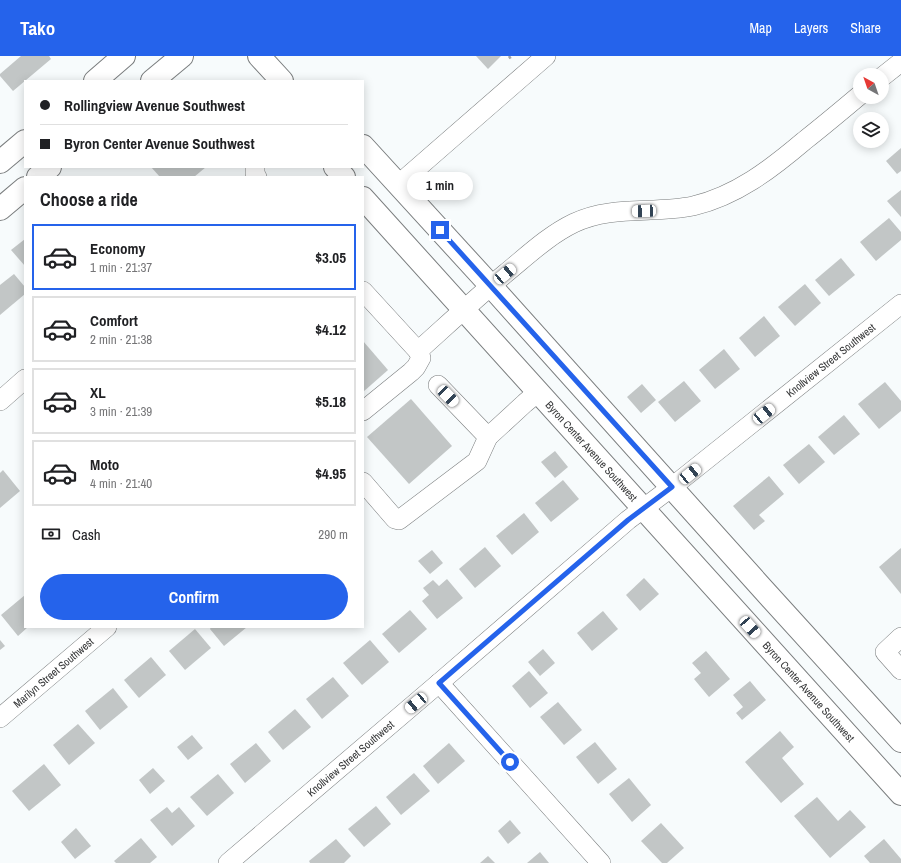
<!DOCTYPE html>
<meta charset="utf-8">
<style>
body{margin:0;font-family:"Archivo Narrow",sans-serif;background:#f2f2f2;color:#202124;height:100vh;display:flex;flex-direction:column;font-size:15px;white-space:nowrap}
*{box-sizing:border-box;margin:0}
p{font-size:13px;color:#757577}
.icon{flex:none;width:22px;height:22px;fill:none;stroke:currentColor;stroke-width:2;stroke-linecap:round;stroke-linejoin:round}
.map{position:relative;flex:1;overflow:hidden}
.drawer{position:absolute;left:24px;top:120px;width:340px;height:452px;display:flex;flex-direction:column;background:#fff;border-radius:0px;box-shadow:0 2px 10px #0003}
.drawer>*{flex:none}
.hud{position:absolute;left:24px;top:24px;width:340px;height:88px;border-radius:0px;box-shadow:0 2px 10px #0003;display:grid;align-content:center;height:88px;padding:0 16px;background:#fff}
.needle{width:26px;rotate:320deg}
.fabs{position:absolute;left:853px;top:12px;display:grid;gap:8px}
.fabs a{display:grid;place-items:center;width:36px;height:36px;border-radius:50%;background:#fff;box-shadow:0 2px 10px #0003;font-size:20px}
.end{position:absolute;width:18px;height:18px;margin:-9px;border:5px solid #2563eb;background:#fff;box-shadow:0 0 0 2px #fff}
.from{border-radius:50%}
.bubble{position:absolute;height:28px;border-radius:14px;background:#fff;box-shadow:0 2px 10px #0003;font-size:13px;font-weight:800;line-height:28px;text-align:center}
.car{position:absolute;width:12px;height:24px;margin:-12px -6px;border-radius:5px;box-shadow:0 0 3px 1px #0007;background:linear-gradient(#fff 24%,#345 0 40%,#fff 0 76%,#345 0 86%,#fff 0)}
.hud b{display:flex;align-items:center;gap:14px;height:38px;font-size:15px}
.hud b+b{border-top:1px solid #e0e0e0}
.hud i{width:10px;height:10px;background:#202124}
ul{padding:0;list-style:none}
li{display:flex;align-items:center;gap:12px;height:66px;margin:0 8px 6px;padding:0 8px;border:2px solid #e0e0e0;border-radius:0px}
li div{flex:1}
li b{display:block;font-size:15px}
li em{font-style:normal;font-weight:800}
li.current{border-color:#2563eb}
li>.icon{width:36px;height:36px;stroke-width:1.5}
h2{padding:0 16px;font-size:18px;line-height:48px}
.pay{display:flex;align-items:center;gap:10px;height:44px;padding:0 16px;font-size:15px}
.pay p{margin-inline-start:auto}
.cta{display:flex;gap:8px;margin-top:auto;padding:8px 16px}
.cta a{flex:1;height:46px;border-radius:24px;background:#2563eb;color:#fff;font-size:16px;font-weight:800;line-height:46px;text-align:center}
header{display:flex;align-items:center;gap:24px;box-sizing:border-box;height:56px;padding:0 20px;background:#2563eb;color:#fff}
header strong{font-size:19px}
nav{display:flex;gap:22px;margin-inline-start:auto;font-size:14px}
.map>svg:first-child{display:block}
</style>
<header>
<strong>Tako</strong>
<nav><a>Map</a><a>Layers</a><a>Share</a></nav>
</header>
<div class="map">
<svg width="901" height="807" viewBox="0 0 901 807">
<rect width="100%" height="100%" fill="#f7fbfc"/>
<g fill="#c2c6c6">
<polygon points="21,0 49,0 51,3 13,35 0,20 0,18"/>
<polygon points="476,0 501,0 488,13"/>
<polygon points="901,92 901,115 897,118 886,105"/>
<polygon points="151,111 206,111 194,121 160,121"/>
<polygon points="901,134 901,161 887,145"/>
<polygon points="889,162 901,176 901,184 876,205 860,186"/>
<polygon points="25,183 25,210 11,194"/>
<polygon points="841,202 855,219 829,240 815,224"/>
<polygon points="14,218 25,231 25,238 0,259 0,229"/>
<polygon points="805,228 821,247 795,270 778,251"/>
<polygon points="764,260 780,280 755,301 739,282"/>
<polygon points="363,285 388,314 363,336"/>
<polygon points="724,293 740,313 715,333 699,314"/>
<polygon points="684,325 701,345 675,366 658,346"/>
<polygon points="885,326 901,345 901,355 879,373 858,348"/>
<polygon points="642,328 656,344 641,357 627,341"/>
<polygon points="411,343 452,390 409,428 367,381"/>
<polygon points="844,359 860,378 834,399 818,381"/>
<polygon points="809,388 825,406 799,428 783,409"/>
<polygon points="555,395 568,411 555,422 541,406"/>
<polygon points="3,414 20,435 0,452 0,417"/>
<polygon points="769,420 784,438 759,459 765,465 754,474 733,450"/>
<polygon points="563,424 579,443 551,466 535,447"/>
<polygon points="524,457 539,476 512,499 496,480"/>
<polygon points="485,491 501,510 475,532 459,513"/>
<polygon points="901,492 901,538 879,511"/>
<polygon points="432,494 443,507 430,518 418,505"/>
<polygon points="644,522 659,538 640,555 626,539"/>
<polygon points="447,523 463,542 437,563 422,545 429,539 423,532 433,524 439,530"/>
<polygon points="25,539 25,571 28,571 18,580 1,559"/>
<polygon points="410,554 427,573 399,597 382,578"/>
<polygon points="603,555 618,573 592,595 577,577"/>
<polygon points="211,571 247,571 224,590 210,573"/>
<polygon points="195,573 211,592 185,614 169,595"/>
<polygon points="0,584 5,590 0,594"/>
<polygon points="370,584 389,606 362,629 343,607"/>
<polygon points="543,593 555,607 540,620 528,606"/>
<polygon points="706,595 730,623 709,641 694,623 701,617 692,607"/>
<polygon points="151,601 166,619 139,642 124,624"/>
<polygon points="529,615 548,637 530,652 512,630"/>
<polygon points="333,621 349,640 322,663 306,643"/>
<polygon points="750,625 766,644 742,664 736,657 743,651 733,639"/>
<polygon points="113,632 128,651 100,674 85,655"/>
<polygon points="558,646 582,674 564,689 540,661"/>
<polygon points="295,653 311,671 283,694 268,676"/>
<polygon points="78,668 95,687 69,709 53,689"/>
<polygon points="780,675 794,691 782,702 804,728 781,747 745,706"/>
<polygon points="192,679 203,692 188,704 177,691"/>
<polygon points="595,686 617,713 598,728 576,701"/>
<polygon points="256,687 271,705 245,727 230,708"/>
<polygon points="449,687 465,705 438,728 423,710"/>
<polygon points="44,708 61,729 29,755 12,735"/>
<polygon points="153,712 165,725 150,738 139,724"/>
<polygon points="414,717 430,735 401,759 386,741"/>
<polygon points="218,718 234,737 207,760 190,741"/>
<polygon points="629,722 651,749 632,766 609,738"/>
<polygon points="817,741 838,765 850,754 866,771 830,802 794,760"/>
<polygon points="376,750 391,768 364,791 348,773"/>
<polygon points="167,751 172,757 179,751 195,770 172,790 150,764"/>
<polygon points="510,764 521,777 508,788 498,775"/>
<polygon points="661,767 684,792 667,807 662,807 641,785"/>
<polygon points="76,772 91,790 75,803 61,786"/>
<polygon points="141,782 157,801 150,807 116,807 114,805"/>
<polygon points="336,783 351,800 344,807 310,807 309,805"/>
<polygon points="884,783 901,803 901,807 870,807 864,800"/>
<polygon points="540,796 549,807 527,807"/>
<polygon points="488,800 495,807 480,807"/>
</g>
<g fill="none" stroke-linecap="round" stroke-linejoin="round">
<g stroke="#7b7e7f" stroke-width="20">
<g id="minor">
<polyline points="882,21 901,6"/>
<polyline points="255,111 255,118 257,121"/>
<polyline points="399,128 546,0"/>
<polyline points="363,235 418,295 421,302 416,311 411,316 363,355"/>
<path d="M 418,295 C 447,269 476,242 506,217 C 528,199 549,179 574,167 C 611,149 654,158 693,150 C 736,140 771,113 804,85 C 823,70 841,55 860,39"/>
<polyline points="438,329 488,381 525,347 538,336"/>
<polyline points="0,345 25,323"/>
<polyline points="363,426 395,463 399,464 477,405 488,381"/>
<polyline points="901,581 885,596 901,614"/>
<polyline points="439,627 601,807"/>
<path id="s1" d="M 0,662 L 107,571"/>
<path id="s2" d="M 228,807 L 439,627 L 628,464 L 672,431 L 901,248"/>
</g>
</g>
<g stroke="#7b7e7f" stroke-width="24">
<g id="major">
<polyline points="259,0 282,25"/>
<polyline points="95,25 124,0"/>
<polyline points="152,25 182,0"/>
<polyline points="363,90 491,230 761,531 901,685"/>
<polyline points="0,106 25,85"/>
<polyline points="335,111 344,121"/>
<polyline points="38,121 50,111"/>
<path id="s3" d="M 363,142 L 901,738"/>
<polyline points="0,153 25,132"/>
</g>
</g>
<polyline stroke="#a4a6a7" stroke-width="2.5" stroke-dasharray="3 3" stroke-linecap="butt" points="509,0 512,5"/>
<use href="#minor" stroke="#fff" stroke-width="19"/>
<use href="#major" stroke="#fff" stroke-width="22"/>
</g>
<g fill="none" stroke-linecap="round" stroke-linejoin="round">
<polyline stroke="#2563eb" stroke-width="5" points="440,174 672,431 628,464 439,627 510,706"/>
</g>
<g text-anchor="middle" dominant-baseline="central" stroke-width="4" stroke-linejoin="round" paint-order="stroke">
<g font-size="11" fill="#373839" stroke="#f7fbfc">
<text stroke="none"><textPath href="#s2" startOffset="785">Knollview Street Southwest</textPath></text>
<text stroke="none"><textPath href="#s3" startOffset="341">Byron Center Avenue Southwest</textPath></text>
<text stroke="none"><textPath href="#s1" startOffset="70">Marilyn Street Southwest</textPath></text>
<text stroke="none"><textPath href="#s3" startOffset="665">Byron Center Avenue Southwest</textPath></text>
<text stroke="none"><textPath href="#s2" startOffset="161">Knollview Street Southwest</textPath></text>
</g>
</g>
</svg>
<div class="fabs">
<a><svg class="needle" viewBox="-14 -14 28 28"><path d="M0-13l5 13h-10z" fill="#e53935"/><path d="M0 13l5-13h-10z" fill="#757577"/></svg></a>
<a><svg class="icon" aria-label="layers" viewBox="0 0 24 24"><path d="M12 4l9 5-9 5-9-5zM3 14l9 5 9-5"/></svg></a>
</div>
<i class="end from" style="left:510px;top:706px"></i>
<i class="end" style="left:440px;top:174px"></i>
<div class="bubble" style="left:407px;top:116px;width:66px">1 min</div>
<i class="car" style="left:644px;top:155px;rotate:268deg"></i>
<i class="car" style="left:505px;top:218px;rotate:50deg"></i>
<i class="car" style="left:448px;top:340px;rotate:136deg"></i>
<i class="car" style="left:764px;top:358px;rotate:51deg"></i>
<i class="car" style="left:690px;top:418px;rotate:51deg"></i>
<i class="car" style="left:750px;top:571px;rotate:138deg"></i>
<i class="car" style="left:416px;top:647px;rotate:230deg"></i>
<div class="hud">
<b><i class="from"></i>Rollingview Avenue Southwest</b>
<b><i></i>Byron Center Avenue Southwest</b>
</div>
<section class="drawer">
<h2>Choose a ride</h2>
<ul>
<li class="current"><svg class="icon" aria-label="car" viewBox="0 0 24 24"><path d="M5 17H2v-5l4-1 3-4h7l3 4 3 1v5h-3M9 17h6M6 11h13"/><circle cx="7" cy="17" r="2"/><circle cx="17" cy="17" r="2"/></svg><div><b>Economy</b><p>1 min · 21:37</p></div><em>$3.05</em></li>
<li><svg class="icon" aria-label="car" viewBox="0 0 24 24"><path d="M5 17H2v-5l4-1 3-4h7l3 4 3 1v5h-3M9 17h6M6 11h13"/><circle cx="7" cy="17" r="2"/><circle cx="17" cy="17" r="2"/></svg><div><b>Comfort</b><p>2 min · 21:38</p></div><em>$4.12</em></li>
<li><svg class="icon" aria-label="car" viewBox="0 0 24 24"><path d="M5 17H2v-5l4-1 3-4h7l3 4 3 1v5h-3M9 17h6M6 11h13"/><circle cx="7" cy="17" r="2"/><circle cx="17" cy="17" r="2"/></svg><div><b>XL</b><p>3 min · 21:39</p></div><em>$5.18</em></li>
<li><svg class="icon" aria-label="car" viewBox="0 0 24 24"><path d="M5 17H2v-5l4-1 3-4h7l3 4 3 1v5h-3M9 17h6M6 11h13"/><circle cx="7" cy="17" r="2"/><circle cx="17" cy="17" r="2"/></svg><div><b>Moto</b><p>4 min · 21:40</p></div><em>$4.95</em></li>
</ul>
<div class="pay"><svg class="icon" aria-label="cash" viewBox="0 0 24 24"><path d="M3 7h18v10H3z"/><circle cx="12" cy="12" r="2"/></svg>Cash<p>290 m</p></div>
<div class="cta"><a>Confirm</a></div>
</section>
</div>
